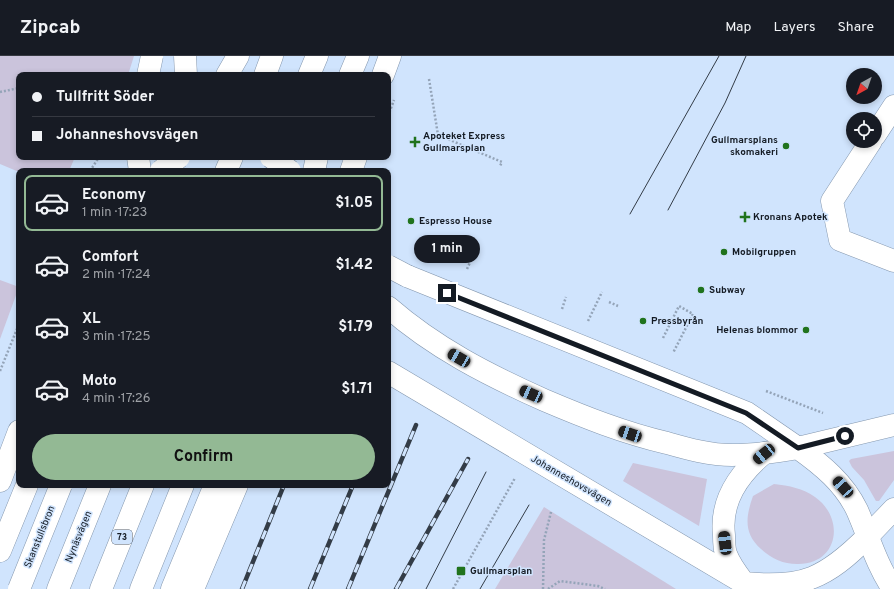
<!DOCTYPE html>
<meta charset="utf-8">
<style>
body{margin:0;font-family:Overpass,sans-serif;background:#242831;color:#f1f3f6;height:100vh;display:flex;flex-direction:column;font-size:15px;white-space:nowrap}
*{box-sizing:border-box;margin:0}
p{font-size:13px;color:#9ea1a6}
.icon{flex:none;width:22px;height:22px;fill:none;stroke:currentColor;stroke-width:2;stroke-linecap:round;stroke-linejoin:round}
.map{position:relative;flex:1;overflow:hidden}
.panel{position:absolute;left:16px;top:112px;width:375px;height:320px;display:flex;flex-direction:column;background:#171b24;border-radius:8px;box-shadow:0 2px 6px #0003}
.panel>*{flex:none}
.guide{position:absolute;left:16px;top:16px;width:375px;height:88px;border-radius:8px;box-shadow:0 2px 6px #0003;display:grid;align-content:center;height:88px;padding:0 16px;background:#171b24}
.needle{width:26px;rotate:220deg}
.tools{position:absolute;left:846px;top:12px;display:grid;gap:8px}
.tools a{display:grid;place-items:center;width:36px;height:36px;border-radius:50%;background:#171b24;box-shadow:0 2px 6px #0003;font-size:20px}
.end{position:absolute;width:18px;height:18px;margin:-9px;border:5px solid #141b24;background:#fff;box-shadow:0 0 0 2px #fff}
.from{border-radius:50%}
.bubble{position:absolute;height:28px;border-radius:14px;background:#171b24;box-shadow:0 2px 6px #0003;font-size:13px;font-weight:700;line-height:28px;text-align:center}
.car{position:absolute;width:12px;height:24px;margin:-12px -6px;border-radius:5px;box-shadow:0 0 3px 1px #0007;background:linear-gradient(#222 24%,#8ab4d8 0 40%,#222 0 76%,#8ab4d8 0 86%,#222 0)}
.guide b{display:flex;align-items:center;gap:14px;height:38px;font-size:15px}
.guide b+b{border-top:1px solid #363941}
.guide i{width:10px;height:10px;background:#f1f3f6}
ul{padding:7px 0 0;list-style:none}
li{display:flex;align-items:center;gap:12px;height:56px;margin:0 8px 6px;padding:0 8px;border:2px solid transparent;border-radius:8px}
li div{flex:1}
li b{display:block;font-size:15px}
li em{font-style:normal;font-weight:700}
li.active{border-color:#93b994}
li>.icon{width:36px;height:36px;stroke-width:1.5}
.cta{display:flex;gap:8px;margin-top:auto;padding:8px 16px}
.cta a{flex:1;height:46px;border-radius:24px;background:#93b994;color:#111;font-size:16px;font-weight:700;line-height:46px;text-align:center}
header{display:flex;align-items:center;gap:24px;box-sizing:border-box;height:56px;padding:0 20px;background:#171b24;border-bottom:1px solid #363941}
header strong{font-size:19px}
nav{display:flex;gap:22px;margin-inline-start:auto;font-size:14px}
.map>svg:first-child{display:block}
</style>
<header>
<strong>Zipcab</strong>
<nav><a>Map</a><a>Layers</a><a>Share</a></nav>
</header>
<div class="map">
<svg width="894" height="533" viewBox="0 0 894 533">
<rect width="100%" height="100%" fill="#d0e4fd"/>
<g fill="#cbc4dc">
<polygon points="0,0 134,0 128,19 19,19 19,101 75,101 69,115 19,116 0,108"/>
<polygon points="0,224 19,231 0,283"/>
<polygon points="894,395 894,424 879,445 876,445 864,424 852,411 849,405 851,403"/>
<polygon points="633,407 707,423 699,470 623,425"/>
<path d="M 774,428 C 789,430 803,432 815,441 C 846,463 838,509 797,508 C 783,508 771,502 761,493 C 743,477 746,460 753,440 Z"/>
<polygon points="544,451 676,533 495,533"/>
</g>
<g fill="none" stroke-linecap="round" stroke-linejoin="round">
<g stroke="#8497ae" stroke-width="23">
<g id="minor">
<polyline points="875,79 894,50"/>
<polyline points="871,85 832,145 840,184 894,205"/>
<polyline points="407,220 747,357 798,392 894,369"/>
<polyline points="867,481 894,453"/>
</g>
</g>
<g stroke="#8497ae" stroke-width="23">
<g id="major">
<polyline points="138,101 140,115"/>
<path d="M 388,251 C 435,292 488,319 544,344 C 584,361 624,377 667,387 C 688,393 710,399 732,399 C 754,399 776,396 798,392 C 822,409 844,427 857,454 C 869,481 876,508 893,533"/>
<polyline points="388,316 754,533"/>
<path d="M 764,397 C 738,419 720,445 724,479 C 724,485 724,492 726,498 C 730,509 737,518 744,527 C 803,533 826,522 867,481"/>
<polyline points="141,533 183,429"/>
</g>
</g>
<g stroke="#8497ae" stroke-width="23">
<g id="highway">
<polyline points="227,19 238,0"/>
<polyline points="265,19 272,0"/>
<polyline points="309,19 317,0"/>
<polyline points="350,19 358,0"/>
<polyline points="383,19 390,0"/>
<polyline points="226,115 232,101"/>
<polyline points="314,115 317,101"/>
<polyline points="351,115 356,101"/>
<polyline points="0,425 19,375"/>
<polyline points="0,495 27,429"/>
<polyline points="58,533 100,429"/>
<polyline points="101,533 143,429"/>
<polyline points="172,533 215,429"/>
<polyline points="193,533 237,429"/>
</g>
</g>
<g stroke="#94a4b8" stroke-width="2.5" stroke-dasharray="2 2" stroke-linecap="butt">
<polyline points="429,23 438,79 502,106 500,110"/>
<polyline points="0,36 19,32"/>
<polyline points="388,60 394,44"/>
<polyline points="90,115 99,101"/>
<polyline points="442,203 447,192"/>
<polyline points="467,213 472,202"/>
<polyline points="609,246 618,250"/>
<polyline points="562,253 566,241"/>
<polyline points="588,265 602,236"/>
<polyline points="663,282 679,250 693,258 673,297"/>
<polyline points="0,315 19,268"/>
<polyline points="766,335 823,357"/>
<polyline points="453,533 515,422"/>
<polyline points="543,533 544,484 551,456"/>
<polyline points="548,533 560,525 598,530 605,533"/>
</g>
<use href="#minor" stroke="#fff" stroke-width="22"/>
<use href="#major" stroke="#fff" stroke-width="22"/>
<use href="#highway" stroke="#fff" stroke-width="22"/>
<g stroke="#333c47" stroke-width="1">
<polyline points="668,154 725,47 746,0"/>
<polyline points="630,158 719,0"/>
<polyline points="426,533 486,416"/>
<polyline points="480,533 529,449"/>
</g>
<g stroke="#333c47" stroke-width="4.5">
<g id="rail">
<polyline points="242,533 284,429"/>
<polyline points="310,533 353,429"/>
<polyline points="348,533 416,369"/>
<polyline points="396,533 468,403"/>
</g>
</g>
<use href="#rail" stroke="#d0e4fd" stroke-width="3" stroke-dasharray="9" stroke-linecap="butt"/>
<g stroke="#8497ae" stroke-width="23" stroke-linecap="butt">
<polyline id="minor-bridge" points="388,210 407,220"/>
</g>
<g stroke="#8497ae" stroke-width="23" stroke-linecap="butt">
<g id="major-bridge">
<polyline points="185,0 186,19"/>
<polyline points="148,19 152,0"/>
<polyline points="271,101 290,115"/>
<polyline points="161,115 179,101"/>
<polyline points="19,533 61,429"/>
</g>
</g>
<use href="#minor-bridge" stroke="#fff" stroke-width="22"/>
<use href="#major-bridge" stroke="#fff" stroke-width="22"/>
</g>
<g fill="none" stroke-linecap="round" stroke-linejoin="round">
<polyline stroke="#141b24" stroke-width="5" points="447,237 746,357 798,392 845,380"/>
</g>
<g fill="#20731d" stroke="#d0e4fd" stroke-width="1.5">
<path d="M413 80h4v4h4v4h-4v4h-4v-4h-4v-4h4z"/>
<circle cx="786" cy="90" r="4"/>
<path d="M743 155h4v4h4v4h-4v4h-4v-4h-4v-4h4z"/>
<circle cx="411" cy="165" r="4"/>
<circle cx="724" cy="196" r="4"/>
<circle cx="701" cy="234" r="4"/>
<circle cx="643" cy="265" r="4"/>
<circle cx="806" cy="274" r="4"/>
<rect x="456" y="510" width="10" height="10" rx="2"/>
</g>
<g text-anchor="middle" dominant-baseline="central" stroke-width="3" stroke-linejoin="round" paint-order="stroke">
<rect fill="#d0e4fd" stroke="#4c5765" stroke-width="1" x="112" y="474" width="20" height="14" rx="3"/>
<g font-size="9" font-weight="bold" fill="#141b24">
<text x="122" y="481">73</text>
</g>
<g font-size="10" font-weight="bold" fill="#141b24" stroke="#d0e4fd" text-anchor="start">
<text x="423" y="80">Apoteket Express<tspan x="423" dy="12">Gullmarsplan</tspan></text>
<text x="778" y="84" text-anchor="end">Gullmarsplans<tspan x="778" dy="12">skomakeri</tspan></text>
<text x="753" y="161">Kronans Apotek</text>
<text x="419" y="165">Espresso House</text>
<text x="732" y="196">Mobilgruppen</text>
<text x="709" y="234">Subway</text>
<text x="651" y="265">Pressbyrån</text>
<text x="798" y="274" text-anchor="end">Helenas blommor</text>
<text x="470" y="515">Gullmarsplan</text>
</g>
<g font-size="10" fill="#141b24" stroke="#d0e4fd">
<text transform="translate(571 425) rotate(30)">Johanneshovsvägen</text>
<text transform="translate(40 481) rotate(-68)">Skanstullsbron</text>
<text transform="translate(79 481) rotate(-68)">Nynäsvägen</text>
</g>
</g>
</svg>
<div class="tools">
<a><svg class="needle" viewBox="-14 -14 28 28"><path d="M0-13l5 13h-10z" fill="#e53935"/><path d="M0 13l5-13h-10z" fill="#9ea1a6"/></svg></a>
<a><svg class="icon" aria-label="locate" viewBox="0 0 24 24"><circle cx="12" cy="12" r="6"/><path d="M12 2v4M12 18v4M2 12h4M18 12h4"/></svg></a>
</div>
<i class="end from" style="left:845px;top:380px"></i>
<i class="end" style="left:447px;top:237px"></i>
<div class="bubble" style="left:414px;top:179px;width:66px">1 min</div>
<i class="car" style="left:459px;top:302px;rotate:300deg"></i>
<i class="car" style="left:531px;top:338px;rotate:294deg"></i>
<i class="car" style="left:630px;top:378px;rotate:289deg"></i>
<i class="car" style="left:764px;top:398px;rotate:231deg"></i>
<i class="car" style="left:843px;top:431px;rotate:318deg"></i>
<i class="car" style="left:725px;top:487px;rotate:353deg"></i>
<div class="guide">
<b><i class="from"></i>Tullfritt Söder</b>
<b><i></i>Johanneshovsvägen</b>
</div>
<section class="panel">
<ul>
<li class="active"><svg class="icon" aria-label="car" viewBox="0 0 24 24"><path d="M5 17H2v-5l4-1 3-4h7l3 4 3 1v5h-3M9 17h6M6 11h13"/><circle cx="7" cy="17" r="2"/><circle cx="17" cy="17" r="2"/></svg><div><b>Economy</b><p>1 min · 17:23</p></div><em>$1.05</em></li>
<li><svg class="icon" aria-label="car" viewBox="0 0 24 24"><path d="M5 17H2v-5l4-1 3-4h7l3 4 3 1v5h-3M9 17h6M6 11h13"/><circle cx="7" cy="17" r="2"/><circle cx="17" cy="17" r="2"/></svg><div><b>Comfort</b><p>2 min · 17:24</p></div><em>$1.42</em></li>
<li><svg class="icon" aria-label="car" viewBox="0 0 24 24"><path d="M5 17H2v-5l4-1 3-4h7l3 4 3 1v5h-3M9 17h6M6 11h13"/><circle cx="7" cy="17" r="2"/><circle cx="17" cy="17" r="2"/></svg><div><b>XL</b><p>3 min · 17:25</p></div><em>$1.79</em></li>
<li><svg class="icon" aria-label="car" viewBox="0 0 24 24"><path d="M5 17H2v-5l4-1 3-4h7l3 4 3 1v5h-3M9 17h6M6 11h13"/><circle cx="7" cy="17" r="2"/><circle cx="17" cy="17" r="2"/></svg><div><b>Moto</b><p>4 min · 17:26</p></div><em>$1.71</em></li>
</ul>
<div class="cta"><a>Confirm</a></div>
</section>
</div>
